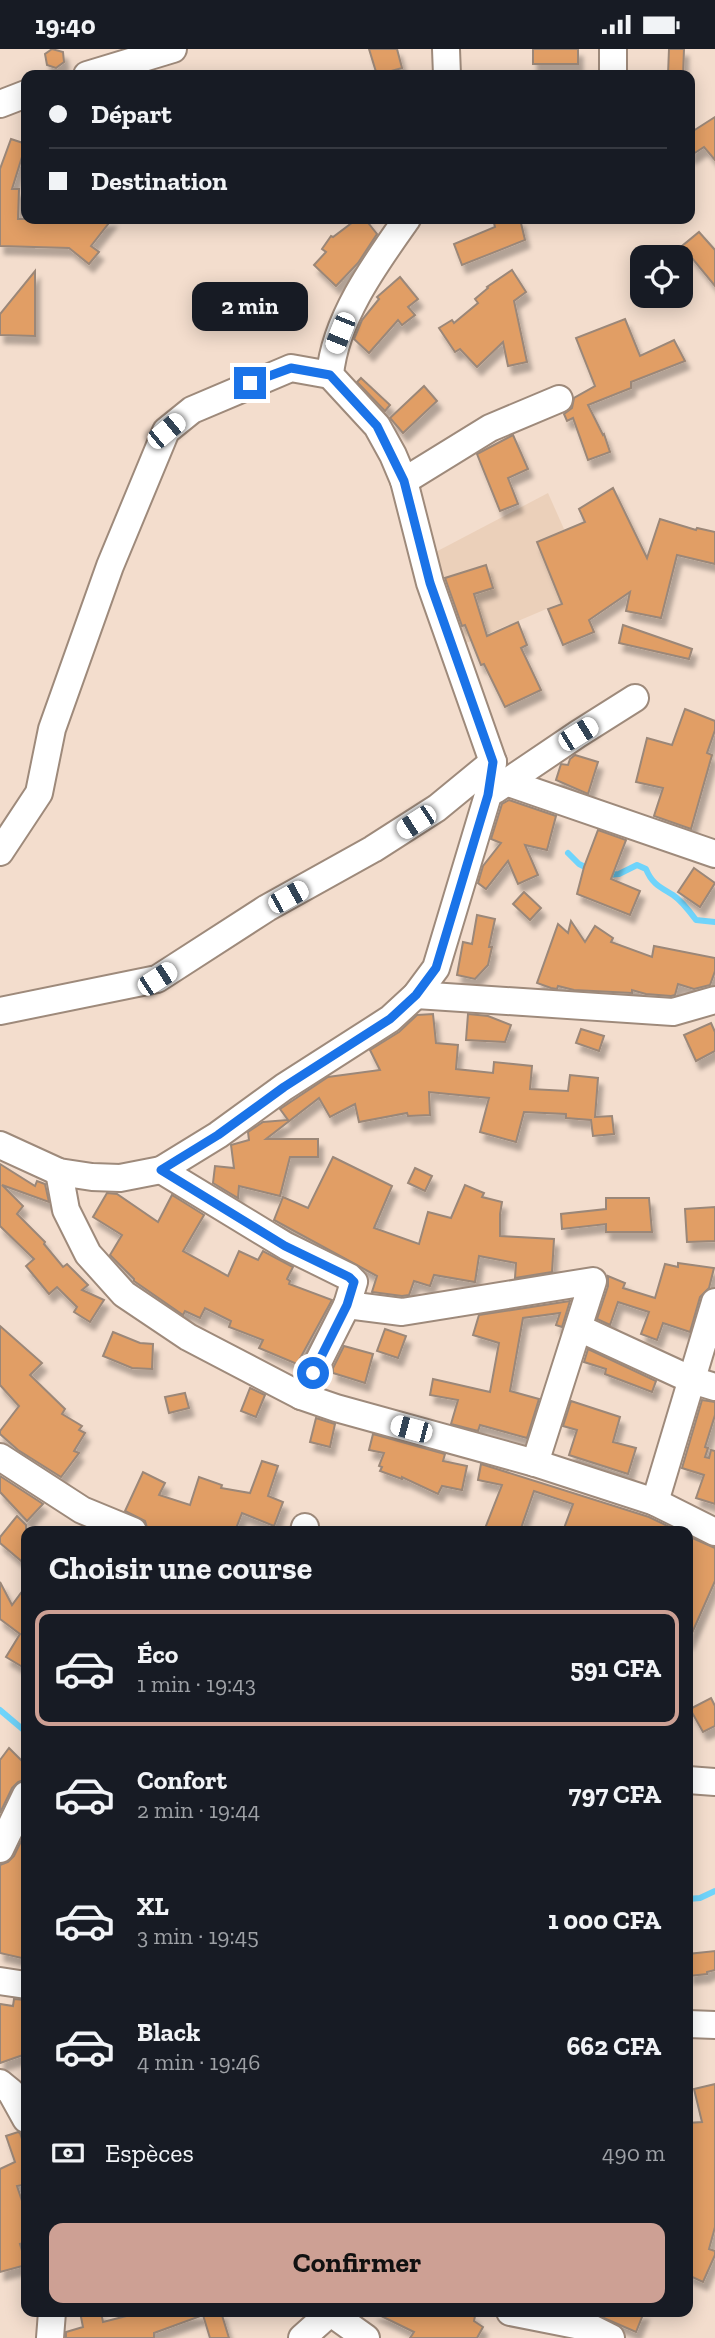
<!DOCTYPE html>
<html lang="fr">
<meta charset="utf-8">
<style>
body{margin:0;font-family:"Zilla Slab",serif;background:#20242c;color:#f1f3f6;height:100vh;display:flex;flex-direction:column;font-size:26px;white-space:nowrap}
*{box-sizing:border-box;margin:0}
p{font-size:23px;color:#9ea1a6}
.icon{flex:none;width:38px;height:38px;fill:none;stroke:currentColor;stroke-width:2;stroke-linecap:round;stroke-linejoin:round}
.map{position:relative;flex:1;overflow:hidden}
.drawer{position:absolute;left:21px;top:1477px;width:672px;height:791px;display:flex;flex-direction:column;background:#171b24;border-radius:14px;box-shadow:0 4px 18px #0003}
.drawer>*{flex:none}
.banner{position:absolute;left:21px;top:21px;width:674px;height:154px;border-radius:14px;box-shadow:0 4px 18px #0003;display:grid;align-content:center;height:154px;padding:0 28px;background:#171b24}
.controls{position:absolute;left:630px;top:196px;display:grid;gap:14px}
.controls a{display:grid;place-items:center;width:63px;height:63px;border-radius:14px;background:#171b24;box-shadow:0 4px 18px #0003;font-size:35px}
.end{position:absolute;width:32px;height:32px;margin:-16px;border:9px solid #1a73e8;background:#fff;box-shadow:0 0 0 4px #fff}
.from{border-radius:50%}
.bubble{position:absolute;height:49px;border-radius:14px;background:#171b24;box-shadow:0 4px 18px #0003;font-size:23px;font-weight:700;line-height:49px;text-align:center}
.car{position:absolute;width:21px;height:42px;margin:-21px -10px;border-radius:9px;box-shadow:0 0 5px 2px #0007;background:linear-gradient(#fff 24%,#345 0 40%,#fff 0 76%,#345 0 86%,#fff 0)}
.banner b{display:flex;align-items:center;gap:24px;height:66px;font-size:26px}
.banner b+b{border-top:2px solid #363941}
.banner i{width:18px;height:18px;background:#f1f3f6}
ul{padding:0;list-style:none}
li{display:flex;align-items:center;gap:21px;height:116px;margin:0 14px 10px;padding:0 14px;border:4px solid transparent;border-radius:14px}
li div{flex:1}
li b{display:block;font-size:26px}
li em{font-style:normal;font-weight:700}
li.on{border-color:#cda094}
li>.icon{width:63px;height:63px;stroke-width:1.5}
h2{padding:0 28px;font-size:32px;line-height:84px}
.pay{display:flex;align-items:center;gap:18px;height:77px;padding:0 28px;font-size:26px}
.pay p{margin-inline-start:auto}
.primary-button{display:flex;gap:14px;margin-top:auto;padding:14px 28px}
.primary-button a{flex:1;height:80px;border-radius:14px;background:#cda094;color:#111;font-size:28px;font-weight:700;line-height:80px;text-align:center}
.status{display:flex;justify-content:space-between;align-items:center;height:49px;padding:0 35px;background:#171b24;direction:ltr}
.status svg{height:19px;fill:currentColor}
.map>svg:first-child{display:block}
</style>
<div class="status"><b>19:40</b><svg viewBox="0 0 49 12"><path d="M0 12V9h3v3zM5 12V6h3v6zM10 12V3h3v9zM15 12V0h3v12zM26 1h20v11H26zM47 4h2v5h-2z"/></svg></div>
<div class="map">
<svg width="715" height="2289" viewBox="0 0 715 2289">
<defs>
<filter id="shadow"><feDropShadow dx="4.5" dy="8" stdDeviation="2" flood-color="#0004"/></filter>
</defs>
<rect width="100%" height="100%" fill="#f3ddcd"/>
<polygon fill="#ebd0ba" points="548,444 591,541 459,597 428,507"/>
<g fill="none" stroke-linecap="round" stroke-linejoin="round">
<g stroke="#6fd4fb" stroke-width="6">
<polyline points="568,804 579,815 589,820"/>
<path d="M 606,826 L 619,825 L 637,816 L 646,820 C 652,835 660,838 673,846 C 682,852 690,863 696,871 L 715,873"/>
<polyline points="0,1661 26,1683"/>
<polyline points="688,1850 700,1849 715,1842"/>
</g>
</g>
<g fill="#e19e65" stroke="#9b8778" stroke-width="2" filter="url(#shadow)">
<polygon points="52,0 63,3 64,13 56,19 47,16 45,5"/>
<polygon points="369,0 397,0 402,19 377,26"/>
<rect x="533" y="0" width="45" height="15"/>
<polygon points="669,0 684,0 683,26 668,26"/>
<polygon points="715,68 715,111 704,98 690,107 690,84"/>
<polygon points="11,90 26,95 12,140 19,140 18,170 112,170 91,197 99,203 89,215 69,199 0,197 0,120"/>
<polygon points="357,170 365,170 377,185 358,214 336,237 314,216 326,203 322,200 331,187 333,188"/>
<polygon points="512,170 520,170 525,191 462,216 454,195 495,178 494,174"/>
<polygon points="699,183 715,201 715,237 682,197"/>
<polygon points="512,221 526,243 514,252 527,313 508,317 503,293 477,318 460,300 455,303 439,279 452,271 454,274 478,254 475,250 488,239 487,238"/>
<polygon points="35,222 35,287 0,286 0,265"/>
<polygon points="400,228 418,250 408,258 415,266 402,276 398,271 369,304 354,290 362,271 379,250 377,248"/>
<polygon points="625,270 640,307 674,291 685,312 631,333 631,339 588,356 603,386 604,385 610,403 588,411 573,369 567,372 564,365 572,359 574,349 595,337 576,289"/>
<polygon points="361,329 390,356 385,362 357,333"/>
<polygon points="424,337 437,352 403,384 390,369"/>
<polygon points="513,386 528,420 508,429 518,455 500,462 477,405"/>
<polygon points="613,439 647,509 660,470 696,481 697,479 715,483 715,515 677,506 661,569 626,562 630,543 589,571 594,583 563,596 548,560 562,555 537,493 585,473 579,460"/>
<polygon points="486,516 493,539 474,545 487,587 518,573 527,596 521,599 541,641 505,658 484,615 481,616 465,576 462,577 445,529"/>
<polygon points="623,576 692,600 689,610 619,594"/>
<polygon points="685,660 715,672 715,681 707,704 712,706 691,780 654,767 663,739 636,733 647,689 672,696"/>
<polygon points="575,706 598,713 588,745 556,731 561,715 568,716 570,710"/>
<polygon points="509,751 556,767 547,801 525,796 538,826 518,835 508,812 486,840 478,834 483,817 501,794 491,790 502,755"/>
<polygon points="598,781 626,791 611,830 640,842 630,866 577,845 584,818"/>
<polygon points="694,819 715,834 700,858 678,843"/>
<polygon points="524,843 541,859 530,871 513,855"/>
<polygon points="477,866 495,870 489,898 492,898 488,916 475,930 457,926 463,893 472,895"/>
<polygon points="571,872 585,893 595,877 613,889 611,893 652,908 654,897 715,909 715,922 710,936 694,940 678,935 675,946 671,947 646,945 632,941 632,944 574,941 558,937 557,940 551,939 537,934 558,875 568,884"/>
<polygon points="433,965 436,994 458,996 456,1020 493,1024 494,1013 532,1017 530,1040 568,1042 570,1026 598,1029 595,1068 612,1067 614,1085 593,1087 591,1071 566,1069 566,1065 524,1063 516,1093 480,1083 489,1049 429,1043 430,1066 408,1067 407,1064 359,1073 355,1055 330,1068 319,1049 266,1090 318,1090 318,1108 290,1108 280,1147 239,1137 238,1149 213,1134 215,1117 234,1119 231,1096 249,1091 248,1083 263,1073 288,1071 280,1060 328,1028 380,1021 370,1001 399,983 417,966"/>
<polygon points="468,965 488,967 511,976 505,993 466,991"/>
<polygon points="711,974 715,983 715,1002 696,1012 684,986"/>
<polygon points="581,980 604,987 599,1002 576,994"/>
<polygon points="333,1108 392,1137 374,1179 419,1195 428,1163 451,1169 465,1136 484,1144 482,1148 502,1153 500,1165 500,1187 554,1190 552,1223 515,1229 516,1214 479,1207 475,1233 434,1226 430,1237 414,1232 409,1246 402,1247 372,1243 377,1227 274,1171 283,1148 308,1159"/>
<polygon points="0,1115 35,1137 37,1132 45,1135 49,1153 2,1136 23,1157 17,1165 45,1193 44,1195 63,1218 67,1215 88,1236 82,1241 104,1251 90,1273 74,1263 77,1258 57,1238 49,1245 26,1217 34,1210 0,1177"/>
<polygon points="415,1119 432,1127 425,1142 408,1134"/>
<polygon points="107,1144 117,1145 158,1173 172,1146 204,1166 183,1202 228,1227 239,1202 258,1211 263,1202 293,1218 287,1230 290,1232 289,1235 332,1251 297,1315 259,1299 263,1291 229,1278 231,1272 205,1259 200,1269 185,1262 183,1266 134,1232 134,1230 110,1206 122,1186 93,1168"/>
<polygon points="606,1149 649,1149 652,1183 606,1183 606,1175 562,1180 561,1165 606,1160"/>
<polygon points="715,1158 715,1192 687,1193 685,1160"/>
<polygon points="678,1214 714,1219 709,1239 700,1248 690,1283 663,1274 657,1291 641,1285 649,1263 618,1253 610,1276 597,1270 608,1237 608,1227 625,1234 623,1239 655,1249 665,1215 678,1218"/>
<polygon points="570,1252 562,1278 556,1276 560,1264 523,1269 510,1342 539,1350 527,1389 480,1376 478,1382 451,1375 458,1351 430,1346 433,1330 490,1343 499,1294 473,1286 479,1266"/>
<polygon points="0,1277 42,1314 30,1326 65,1360 62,1365 82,1377 79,1381 85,1384 74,1402 79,1404 61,1428 18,1401 0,1385 0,1382 19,1357 0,1336"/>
<polygon points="385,1280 406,1287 398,1309 377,1302"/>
<polygon points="113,1283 140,1294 153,1295 152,1320 132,1319 103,1307"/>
<polygon points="344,1297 373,1305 365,1334 333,1324 333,1319"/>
<polygon points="588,1300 656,1332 652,1343 605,1325 606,1320 584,1313"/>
<polygon points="250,1339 265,1346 256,1368 241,1362"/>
<polygon points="185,1344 189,1359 169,1364 165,1348"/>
<polygon points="702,1351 715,1353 715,1366 705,1398 708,1399 705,1408 709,1409 711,1401 715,1402 715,1455 696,1449 704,1426 682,1419"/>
<polygon points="571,1352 620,1368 613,1393 636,1399 628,1425 569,1406 577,1381 563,1377"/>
<polygon points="316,1369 335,1375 330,1398 310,1393"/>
<polygon points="373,1385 445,1405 443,1412 467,1417 462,1441 442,1437 438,1445 402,1428 402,1430 380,1422 382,1418 379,1417 384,1404 369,1401"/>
<polygon points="262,1412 278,1417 268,1447 283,1453 274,1477 242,1464 235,1482 148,1482 145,1472 125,1462 143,1423 165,1434 159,1446 190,1456 199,1428 222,1436 221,1439 250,1444"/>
<polygon points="481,1415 649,1468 678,1482 563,1482 573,1455 534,1442 520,1482 484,1482 502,1436 478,1431"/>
<polygon points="0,1427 43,1455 27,1472 0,1443"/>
<polygon points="17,1467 26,1476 26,1516 0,1494 0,1488"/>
<polygon points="688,1487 715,1499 715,1532 688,1593"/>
<polygon points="0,1533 12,1556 26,1537 26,1620 6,1608 20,1585 0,1570"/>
<polygon points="711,1649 715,1657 715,1677 703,1683 690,1660"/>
<polygon points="9,1699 26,1716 26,1730 18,1733 12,1739 0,1764 0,1711"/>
<polygon points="26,1782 26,1910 0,1904 0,1816 8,1813 14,1807"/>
<polygon points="715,1902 715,1921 707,1923 707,1925 689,1927 688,1905"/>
<polygon points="14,1950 26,1951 26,2005 0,2014 0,1955 13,1957"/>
<polygon points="715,2035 715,2178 709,2200 715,2202 715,2206 703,2233 688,2226 688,2074 702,2073 694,2040"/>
<polygon points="18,2083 20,2084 26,2102 26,2139 24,2139 22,2136 17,2137 26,2164 26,2193 20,2195 26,2216 0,2223 0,2120 15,2113 6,2087"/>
<polygon points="80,2263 101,2263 103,2273 142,2263 221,2263 229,2289 210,2289 203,2266 154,2284 154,2289 66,2289 66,2283 83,2278"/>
<polygon points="373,2263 468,2263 475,2267 474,2272 483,2278 477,2289 410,2289 414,2283"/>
<polygon points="590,2263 644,2263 636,2283"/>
</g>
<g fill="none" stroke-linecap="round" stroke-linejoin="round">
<g stroke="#9e8a7b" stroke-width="30">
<g id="minor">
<polyline points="446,0 447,26"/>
<polyline points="613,0 613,26"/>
<polyline points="87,26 173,0"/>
<polyline points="0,55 26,45"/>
<polyline points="404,432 490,379 559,350"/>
<polyline points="506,733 715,805"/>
<polyline points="495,741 578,685 635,649"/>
<polyline points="0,803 39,744 52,680 110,517 166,382 192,361 291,319 330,326"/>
<polyline points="416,946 673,963 715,951"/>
<polyline points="0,962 157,930 267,859 373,800 437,759 493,713"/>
<path d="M 0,1096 L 59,1123 L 92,1128 L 120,1129 L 161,1121 L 218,1086 L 284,1038 L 390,970 L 416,946 L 436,919 L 488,746 L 493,713 L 430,534 L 404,432 L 393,406 L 377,377 L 330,326 C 335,270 375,215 407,170"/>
<polyline points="161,1121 286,1197 349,1228 354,1233 347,1256 301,1347"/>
<polyline points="59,1123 66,1161 88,1205 124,1245 188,1288 301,1347 336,1359 535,1414 655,1453 715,1483"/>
<polyline points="347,1256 402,1263 593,1232 535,1414"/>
<polyline points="579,1279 692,1331 715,1338"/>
<polyline points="0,1408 82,1461 133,1482"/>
<polyline points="655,1453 715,1253"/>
<polyline points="304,1482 305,1478"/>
<polyline points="688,1731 715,1733"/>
<polyline points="0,1800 26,1746"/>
<polyline points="0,1932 26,1936"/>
<polyline points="688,1975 715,1976"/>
<polyline points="0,2034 11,2043 26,2070"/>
<polyline points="510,2263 591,2279 611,2289"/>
<polyline points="331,2264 366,2289"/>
<polyline points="50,2289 52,2263"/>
<polyline points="302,2289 331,2263"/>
</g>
</g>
<use href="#minor" stroke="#fff" stroke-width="26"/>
</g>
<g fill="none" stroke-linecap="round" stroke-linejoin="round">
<polyline stroke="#1a73e8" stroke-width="9" points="250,334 291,319 330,326 377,377 404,432 430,534 493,713 488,746 436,919 416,946 390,970 284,1038 218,1086 161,1121 285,1197 349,1228 354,1233 347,1256 313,1324"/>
</g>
</svg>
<div class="controls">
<a><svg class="icon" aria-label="locate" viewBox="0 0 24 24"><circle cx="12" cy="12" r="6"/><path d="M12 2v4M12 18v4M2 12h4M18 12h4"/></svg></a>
</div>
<i class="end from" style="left:313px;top:1324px"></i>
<i class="end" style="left:250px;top:334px"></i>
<div class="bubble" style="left:192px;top:233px;width:116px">2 min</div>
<i class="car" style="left:340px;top:284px;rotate:202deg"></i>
<i class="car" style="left:166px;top:382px;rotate:50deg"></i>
<i class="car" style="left:578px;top:685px;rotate:58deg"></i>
<i class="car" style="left:416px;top:773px;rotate:237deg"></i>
<i class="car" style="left:288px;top:848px;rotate:61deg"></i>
<i class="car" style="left:157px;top:930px;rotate:57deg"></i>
<i class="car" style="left:411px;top:1380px;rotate:285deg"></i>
<div class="banner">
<b><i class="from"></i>Départ</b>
<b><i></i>Destination</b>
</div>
<section class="drawer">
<h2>Choisir une course</h2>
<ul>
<li class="on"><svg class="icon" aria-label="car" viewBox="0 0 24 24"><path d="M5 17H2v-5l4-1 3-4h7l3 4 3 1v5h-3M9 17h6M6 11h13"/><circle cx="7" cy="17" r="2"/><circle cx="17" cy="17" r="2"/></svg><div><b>Éco</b><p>1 min · 19:43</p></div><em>591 CFA</em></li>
<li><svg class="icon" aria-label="car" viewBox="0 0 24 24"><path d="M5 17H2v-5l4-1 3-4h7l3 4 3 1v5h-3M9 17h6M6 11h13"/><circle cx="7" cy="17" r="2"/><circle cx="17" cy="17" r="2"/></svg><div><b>Confort</b><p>2 min · 19:44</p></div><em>797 CFA</em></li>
<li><svg class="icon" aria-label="car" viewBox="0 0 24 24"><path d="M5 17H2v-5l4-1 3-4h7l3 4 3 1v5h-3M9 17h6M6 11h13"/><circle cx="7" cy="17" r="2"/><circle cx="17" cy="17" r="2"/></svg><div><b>XL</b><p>3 min · 19:45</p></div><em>1 000 CFA</em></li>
<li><svg class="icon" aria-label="car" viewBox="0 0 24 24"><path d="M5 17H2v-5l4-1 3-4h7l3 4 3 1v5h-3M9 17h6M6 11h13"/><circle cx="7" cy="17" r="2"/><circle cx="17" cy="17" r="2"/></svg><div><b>Black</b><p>4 min · 19:46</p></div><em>662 CFA</em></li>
</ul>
<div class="pay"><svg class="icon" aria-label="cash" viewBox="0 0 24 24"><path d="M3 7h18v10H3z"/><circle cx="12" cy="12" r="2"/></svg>Espèces<p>490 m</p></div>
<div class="primary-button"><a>Confirmer</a></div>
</section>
</div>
